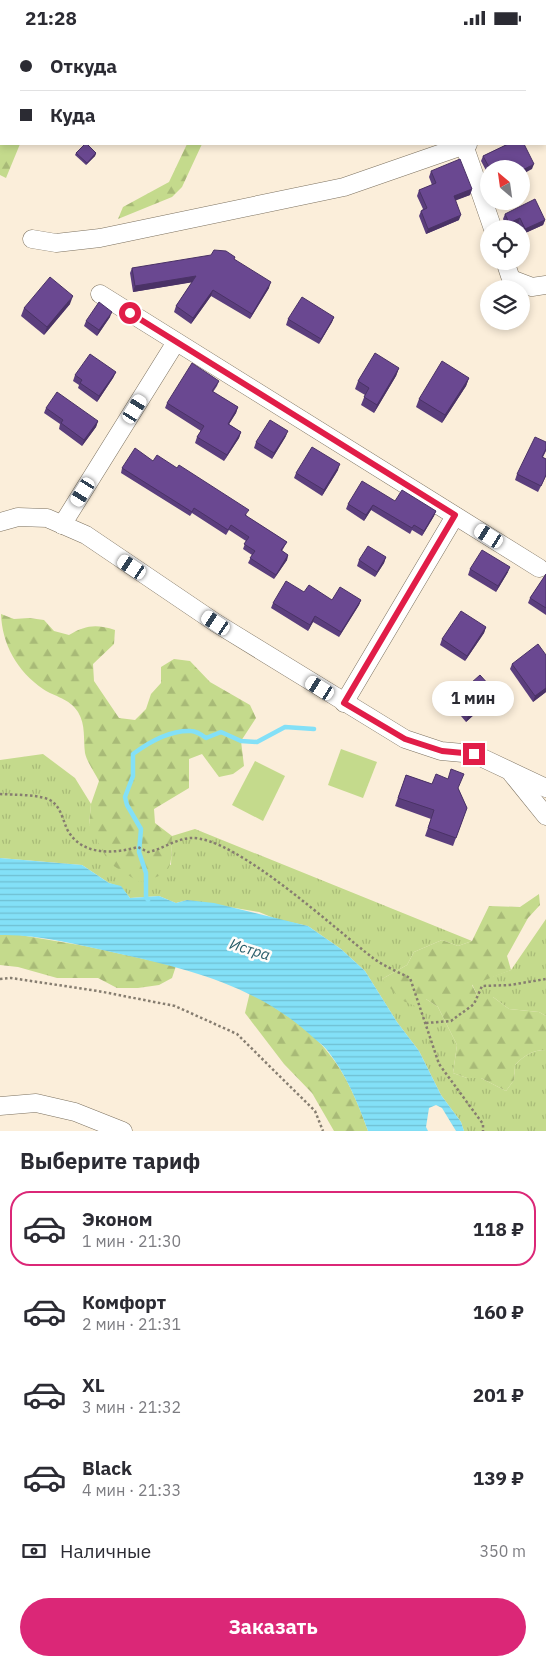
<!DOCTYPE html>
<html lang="ru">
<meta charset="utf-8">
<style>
body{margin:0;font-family:"IBM Plex Sans",sans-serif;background:#f7f7f7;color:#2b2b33;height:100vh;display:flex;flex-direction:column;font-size:19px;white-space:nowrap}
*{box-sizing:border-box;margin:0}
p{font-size:16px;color:#7c7c81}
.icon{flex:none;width:28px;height:28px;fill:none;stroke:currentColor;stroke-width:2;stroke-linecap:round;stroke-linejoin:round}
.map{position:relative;height:1096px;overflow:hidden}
.side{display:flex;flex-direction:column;background:#fff;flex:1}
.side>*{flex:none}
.banner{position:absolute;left:0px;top:0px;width:546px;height:110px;box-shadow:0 2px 8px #0003;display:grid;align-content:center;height:110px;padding:0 20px;background:#fff}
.needle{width:32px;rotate:331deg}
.controls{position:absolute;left:480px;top:125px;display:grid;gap:10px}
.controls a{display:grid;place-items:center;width:50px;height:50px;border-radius:50%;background:#fff;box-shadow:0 2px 8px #0003;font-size:25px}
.end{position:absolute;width:22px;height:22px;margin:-11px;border:6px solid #e11d48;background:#fff;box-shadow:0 0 0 2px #fff}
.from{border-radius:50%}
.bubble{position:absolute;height:35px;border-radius:18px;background:#fff;box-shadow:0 2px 8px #0003;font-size:16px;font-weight:700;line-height:35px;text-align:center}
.car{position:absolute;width:15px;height:30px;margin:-15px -8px;border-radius:6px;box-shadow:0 0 4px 1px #0007;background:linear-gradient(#fff 24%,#345 0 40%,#fff 0 76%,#345 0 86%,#fff 0)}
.banner b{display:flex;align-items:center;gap:18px;height:48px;font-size:19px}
.banner b+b{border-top:1px solid #e1e1e2}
.banner i{width:12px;height:12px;background:#2b2b33}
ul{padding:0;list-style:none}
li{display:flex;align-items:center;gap:15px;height:75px;margin:0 10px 8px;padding:0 10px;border:2px solid transparent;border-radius:20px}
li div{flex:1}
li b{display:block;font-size:19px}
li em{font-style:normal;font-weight:700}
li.selected{border-color:#db2777}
li>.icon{width:45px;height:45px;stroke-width:1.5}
h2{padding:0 20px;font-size:22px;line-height:60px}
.pay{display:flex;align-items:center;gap:12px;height:55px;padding:0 20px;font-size:19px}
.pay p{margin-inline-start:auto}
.button{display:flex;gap:10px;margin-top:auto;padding:10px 20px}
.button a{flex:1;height:58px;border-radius:30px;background:#db2777;color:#fff;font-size:20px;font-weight:700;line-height:58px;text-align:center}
.status{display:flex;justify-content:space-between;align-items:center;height:35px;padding:0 25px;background:#fff;direction:ltr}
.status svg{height:14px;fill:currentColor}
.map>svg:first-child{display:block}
</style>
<div class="status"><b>21:28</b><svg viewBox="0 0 49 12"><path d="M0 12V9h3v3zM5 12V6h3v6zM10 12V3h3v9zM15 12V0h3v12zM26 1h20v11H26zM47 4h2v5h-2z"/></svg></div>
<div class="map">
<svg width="546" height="1096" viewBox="0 0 546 1096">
<defs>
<pattern id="grass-tufts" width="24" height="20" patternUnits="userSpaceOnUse" patternTransform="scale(1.25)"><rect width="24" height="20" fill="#c4da8c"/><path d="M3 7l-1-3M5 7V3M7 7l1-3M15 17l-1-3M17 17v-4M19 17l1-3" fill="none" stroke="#a8ba77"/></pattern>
<pattern id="forest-firs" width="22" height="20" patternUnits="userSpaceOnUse" patternTransform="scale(1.25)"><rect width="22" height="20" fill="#c4da8c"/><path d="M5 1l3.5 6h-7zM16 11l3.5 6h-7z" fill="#a8ba77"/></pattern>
<pattern id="water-rules" width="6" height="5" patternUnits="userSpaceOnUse" patternTransform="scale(1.25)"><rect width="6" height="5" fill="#83e0f7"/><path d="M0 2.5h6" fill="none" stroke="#70bfd2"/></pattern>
</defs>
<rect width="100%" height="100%" fill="#fbeeda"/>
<g fill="url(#grass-tufts)">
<path d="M 43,719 L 75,743 L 91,769 L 89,790 L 171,830 L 172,801 L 195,794 L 472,906 L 458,911 L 442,905 L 414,917 L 407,930 L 382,944 L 426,964 L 438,972 L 457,1010 L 453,1038 L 467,1043 L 481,1043 L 506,1056 L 514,1045 L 515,1030 C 524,1021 532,1015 546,1015 L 546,1096 L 464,1096 L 461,1087 L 441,1060 L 419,1016 L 397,987 L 365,936 L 341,914 L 308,891 L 276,884 L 259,877 L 187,865 L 176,868 L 159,861 L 130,863 L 121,852 L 109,848 L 82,830 L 0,823 L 0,725 Z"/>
<polygon points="546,884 546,981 539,977 509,974 493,962 478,962 472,949 511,935"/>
</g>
<g fill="url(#forest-firs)">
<polygon points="0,0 88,0 1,1 1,109 20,109 6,143 0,140"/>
<polygon points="187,109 202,109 182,152 172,162 118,184 123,172 169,147"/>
<path d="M 1,579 L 14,584 L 29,583 L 44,585 L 54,596 L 69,600 C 86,590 96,589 115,595 L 114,609 L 93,629 L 94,646 L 119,683 L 135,685 L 146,674 L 151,659 L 161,648 L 161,632 L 174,624 L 190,626 L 210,647 L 250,670 L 256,683 L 241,706 L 244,731 L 233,739 L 219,742 L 202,719 L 189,724 L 189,753 L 154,774 L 155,788 L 172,801 C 171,834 174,839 139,847 L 109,828 L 89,790 L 91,769 L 99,746 C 95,738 87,727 85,718 C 83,704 86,690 78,677 C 69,663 55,662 43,654 C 17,636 2,609 1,579 Z"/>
<path d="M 539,859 L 540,870 L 528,883 L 507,921 L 511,935 L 472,950 L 478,962 L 493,962 L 509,974 L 539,977 L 546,981 L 546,1015 C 532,1015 524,1021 515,1030 L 514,1045 L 506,1056 L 481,1043 L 467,1043 L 453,1038 L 457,1010 L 438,972 L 426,964 L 415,971 L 401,965 L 382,944 L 407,930 L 414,917 L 442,905 L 458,911 L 472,906 L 489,871 L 520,872 Z"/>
<polygon points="14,899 85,911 176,931 172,943 159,950 138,953 117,953 98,943 57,943 18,932 0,930 0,900"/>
<path d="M 250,957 C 276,974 306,990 326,1015 C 346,1038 358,1068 368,1096 L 334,1096 L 312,1058 L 284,1029 L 245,978 Z"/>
</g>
<g fill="#c4da8c">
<polygon points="341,714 377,727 363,763 328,750"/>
<polygon points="255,726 285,741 263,786 232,770"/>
</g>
<path fill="url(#water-rules)" d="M 0,823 L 82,830 L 109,848 L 121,851 L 130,863 L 159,861 L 176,868 L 187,865 L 214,868 L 308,891 L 341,914 L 365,936 L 397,987 L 419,1016 L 441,1060 L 461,1087 L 464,1096 L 456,1096 L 442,1073 L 436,1070 L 429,1073 L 426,1092 L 428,1096 L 368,1096 C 358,1068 346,1039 327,1015 C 321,1008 313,1003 307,997 C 254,950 184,933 116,918 C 79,910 38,899 0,900 Z"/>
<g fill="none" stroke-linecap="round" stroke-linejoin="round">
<path stroke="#83e0f7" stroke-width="4.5" d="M 148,865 L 146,862 L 146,838 L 139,817 L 141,794 L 127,770 L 125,762 L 133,741 L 133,719 C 149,707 170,695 191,696 C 196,696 202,700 206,703 L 221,697 L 241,706 L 257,707 L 285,692 L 314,694"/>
<g stroke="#7c715f" stroke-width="19">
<g id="minor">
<polyline points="545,74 546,74"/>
<polyline points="464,110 493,194"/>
<polyline points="32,204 56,208 100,203 344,152 468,109"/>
<polyline points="505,226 511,244 532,252 546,250"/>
<polyline points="100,259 539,533"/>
<polyline points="0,487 18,482 47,483 86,500 216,588 405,704 441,716 474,719 546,753"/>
<polyline points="62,490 176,307"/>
<polyline points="344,668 455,481"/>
<polyline points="512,739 546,781"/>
<polyline points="0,1071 36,1068 75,1077 123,1096"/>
</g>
</g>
<g stroke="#867d70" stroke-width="2.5" stroke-dasharray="2.5 2.5" stroke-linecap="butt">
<path d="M 0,759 C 13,760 44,759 53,767 C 61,774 63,785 67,794 C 81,821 113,819 138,812 L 148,817 C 163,814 175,804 191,803 C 235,801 336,895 373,923 C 384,931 398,937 410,943 L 439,1029 L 483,1089 L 483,1096"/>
<polyline points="0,944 11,943 98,956 175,971 237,999 315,1076 323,1096"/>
<polyline points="426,988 451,986 474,969 482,951 510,950 546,944"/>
</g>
<use href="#minor" stroke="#fff" stroke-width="18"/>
</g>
<g fill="#5b3e7d">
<polygon points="508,109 532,134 508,134 506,131 502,134 489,134 489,141 481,126 483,121"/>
<polygon points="76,118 96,118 95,121 86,130 75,120"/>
<polygon points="431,136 472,154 470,160 455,165 459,185 426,199 419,181 421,176 423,174 417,161 419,155 432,150 429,142"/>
<polygon points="505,179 545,185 543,190 523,199 518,189 508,194 503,184"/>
<polygon points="235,222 234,224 269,253 250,284 211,261 191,289 174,277 176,271 192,247 133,257 130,238 132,233"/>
<polygon points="70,269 44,300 21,281 24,273"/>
<polygon points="110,282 97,301 84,291 86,286"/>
<polygon points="334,282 332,287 319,309 286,290 288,284"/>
<polygon points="399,333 396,341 374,378 361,370 365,360 355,354 358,346"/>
<polygon points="116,337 113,343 97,367 78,353 79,350 73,346 75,340"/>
<polygon points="469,343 466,351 442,388 416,372 419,364"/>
<polygon points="219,346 217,351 213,357 238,372 236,378 229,389 241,397 239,403 224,426 195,408 197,402 201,396 165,373 167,368"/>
<polygon points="46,373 98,386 96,392 82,411 59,394 60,389 44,378"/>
<polygon points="286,401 272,424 254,413 256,407"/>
<polygon points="546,407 546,416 543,422 546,424 546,441 538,457 515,445 517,439"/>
<polygon points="153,426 247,480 246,481 287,507 282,516 288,520 287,525 274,544 248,528 252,520 243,514 246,506 229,495 226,500 192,478 190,481 121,438 122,433"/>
<polygon points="338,435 322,461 294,443 296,438"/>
<polygon points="395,466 436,476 434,481 422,501 412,495 410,499 371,475 364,486 346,474 348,469"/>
<polygon points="386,522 384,528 375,542 357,531 359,525"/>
<polygon points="470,534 508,537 496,557 468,540"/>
<polygon points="546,539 546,580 528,568 530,563"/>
<polygon points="304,557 332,565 361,565 359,570 339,602 313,587 308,596 271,573 273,568"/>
<polygon points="486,592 484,598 465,626 440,610 442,604"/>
<polygon points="546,620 546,657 533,667 510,634 512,629"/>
<polygon points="490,651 488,657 485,659 489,663 487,668 466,687 451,669 453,664"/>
<polygon points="406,740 432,749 458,753 467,773 453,811 425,801 431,784 395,771"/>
</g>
<g fill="#4a3266">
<polygon points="96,118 95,121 86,130 87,128"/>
<polygon points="508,126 506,131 502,134 495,134"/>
<polygon points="534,129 532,134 521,140 521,136"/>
<polygon points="472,154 470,160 452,167 454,161"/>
<polygon points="461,180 459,185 426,199 428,194"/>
<polygon points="520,183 518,189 508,194 509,188"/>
<polygon points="545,185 543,190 523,199 525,194"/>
<polygon points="196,241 194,247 133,257 135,251"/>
<polygon points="271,247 269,253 250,284 252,279"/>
<polygon points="213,255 211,261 191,289 193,283"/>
<polygon points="73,261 70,269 44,300 47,292"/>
<polygon points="112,277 110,282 97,301 99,295"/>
<polygon points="334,282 332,287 319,309 321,304"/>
<polygon points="399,333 396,341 374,378 377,370"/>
<polygon points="116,337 113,343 97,367 99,361"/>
<polygon points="469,343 466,351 442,388 445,380"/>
<polygon points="238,372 236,378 226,394 228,389"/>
<polygon points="98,386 96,392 82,411 84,405"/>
<polygon points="288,396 286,401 272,424 274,418"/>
<polygon points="241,397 239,403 224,426 227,420"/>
<polygon points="340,429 338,435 322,461 324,455"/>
<polygon points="373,470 371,475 364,486 366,480"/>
<polygon points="436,476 434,481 422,501 424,496"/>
<polygon points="288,520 287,525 274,544 276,540"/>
<polygon points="386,522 384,528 375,542 377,537"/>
<polygon points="510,532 508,537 496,557 498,551"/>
<polygon points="361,565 359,570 339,602 341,597"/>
<polygon points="315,581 313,587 308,596 310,590"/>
<polygon points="486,592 484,598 465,626 467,621"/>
<polygon points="490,651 488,657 482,662 484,657"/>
<polygon points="546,653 546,657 533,667 535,661"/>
<polygon points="489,663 487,668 466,687 468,681"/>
</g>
<g fill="#6a4891" stroke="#4a3266">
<polygon points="299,0 325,0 326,1 300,1"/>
<polygon points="525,0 546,0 546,5 545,6 545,1 526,1"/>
<polygon points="85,109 87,109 96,118 87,128 76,118"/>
<polygon points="508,109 524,109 534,129 521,136 521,134 512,134 508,126 495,134 490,134 483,121"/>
<polygon points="460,124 472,154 454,161 461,180 428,194 421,176 427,173 419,155 436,148 431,136"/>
<polygon points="535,164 545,185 525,194 520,183 509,188 505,179"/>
<polygon points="214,215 226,216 235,222 234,224 271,247 252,279 213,255 193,283 176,271 196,241 135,251 132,233 211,220"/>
<polygon points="50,242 73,261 47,292 24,273"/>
<polygon points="302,262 334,282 321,304 288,284"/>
<polygon points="99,267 112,277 99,295 86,286"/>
<polygon points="375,318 399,333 377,370 364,362 369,353 358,346"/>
<polygon points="90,319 116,337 99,361 80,348 82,345 75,340"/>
<polygon points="442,326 469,343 445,380 419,364"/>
<polygon points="192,328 219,346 212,356 238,372 228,389 241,397 227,420 197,402 204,391 167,368"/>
<polygon points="57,357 98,386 84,405 61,388 63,385 46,373"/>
<polygon points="270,385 288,396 274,418 256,407"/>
<polygon points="535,402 546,407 546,414 542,422 546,424 546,440 541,451 517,439"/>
<polygon points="312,412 340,429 324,455 296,438"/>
<polygon points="135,413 153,426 157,420 177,433 179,430 249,475 245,480 287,507 281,515 288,520 276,540 250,523 255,516 244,509 249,502 231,490 228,495 194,473 192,477 122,433"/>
<polygon points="362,446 395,466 402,455 436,476 424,496 414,490 412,493 373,470 366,480 348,469"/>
<polygon points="368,511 386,522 377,537 359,525"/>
<polygon points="482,515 510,532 498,551 470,534"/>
<polygon points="546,539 546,573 530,563"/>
<polygon points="286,546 304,557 309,550 332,565 340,552 361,565 341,597 315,581 310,590 273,568"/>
<polygon points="461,576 486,592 467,621 442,604"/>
<polygon points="538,609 546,620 546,653 535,661 512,629"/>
<polygon points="480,640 490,651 484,657 489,663 468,681 453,664"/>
<polygon points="451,734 464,739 458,753 467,773 456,803 428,793 434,775 398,763 406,740 432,749 436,739 448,744"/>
</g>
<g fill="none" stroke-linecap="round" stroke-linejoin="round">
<polyline stroke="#e11d48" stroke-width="6" points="130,278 455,480 344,668 405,704 442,716 474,719"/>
</g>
<g text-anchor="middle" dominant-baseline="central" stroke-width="5" stroke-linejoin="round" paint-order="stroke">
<g font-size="15" font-style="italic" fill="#265b67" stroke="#fffcf9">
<text transform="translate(250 914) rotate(17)">Истра</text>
</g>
</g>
</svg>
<div class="controls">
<a><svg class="needle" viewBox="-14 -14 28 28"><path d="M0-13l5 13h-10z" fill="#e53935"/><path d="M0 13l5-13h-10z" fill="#7c7c81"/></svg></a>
<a><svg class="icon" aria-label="locate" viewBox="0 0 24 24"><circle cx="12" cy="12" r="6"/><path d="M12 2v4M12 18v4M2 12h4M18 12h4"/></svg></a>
<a><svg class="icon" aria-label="layers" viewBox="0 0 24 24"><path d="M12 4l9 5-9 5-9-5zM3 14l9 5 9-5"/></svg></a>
</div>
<i class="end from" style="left:130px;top:278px"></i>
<i class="end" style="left:474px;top:719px"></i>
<div class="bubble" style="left:432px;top:646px;width:82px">1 мин</div>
<i class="car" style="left:135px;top:374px;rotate:32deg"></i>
<i class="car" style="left:83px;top:457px;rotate:212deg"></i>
<i class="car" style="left:489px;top:501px;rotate:302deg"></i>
<i class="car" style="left:132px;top:532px;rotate:304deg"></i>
<i class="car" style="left:216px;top:588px;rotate:304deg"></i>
<i class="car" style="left:320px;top:653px;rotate:302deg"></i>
<div class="banner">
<b><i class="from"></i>Откуда</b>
<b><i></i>Куда</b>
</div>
</div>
<section class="side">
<h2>Выберите тариф</h2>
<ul>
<li class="selected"><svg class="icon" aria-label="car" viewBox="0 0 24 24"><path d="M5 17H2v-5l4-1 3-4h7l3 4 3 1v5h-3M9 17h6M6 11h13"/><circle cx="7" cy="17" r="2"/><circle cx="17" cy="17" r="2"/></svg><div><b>Эконом</b><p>1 мин · 21:30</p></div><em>118 ₽</em></li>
<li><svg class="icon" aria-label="car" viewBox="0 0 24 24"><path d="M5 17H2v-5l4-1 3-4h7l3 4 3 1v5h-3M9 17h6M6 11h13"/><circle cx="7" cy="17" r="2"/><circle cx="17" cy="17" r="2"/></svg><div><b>Комфорт</b><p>2 мин · 21:31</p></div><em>160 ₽</em></li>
<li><svg class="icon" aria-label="car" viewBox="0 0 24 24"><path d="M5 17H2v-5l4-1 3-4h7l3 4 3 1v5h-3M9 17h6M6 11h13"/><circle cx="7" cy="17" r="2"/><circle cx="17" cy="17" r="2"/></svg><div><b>XL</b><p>3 мин · 21:32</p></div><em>201 ₽</em></li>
<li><svg class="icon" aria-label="car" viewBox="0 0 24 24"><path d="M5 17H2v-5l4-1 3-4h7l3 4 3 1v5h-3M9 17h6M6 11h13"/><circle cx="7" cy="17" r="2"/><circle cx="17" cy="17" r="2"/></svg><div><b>Black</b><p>4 мин · 21:33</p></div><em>139 ₽</em></li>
</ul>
<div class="pay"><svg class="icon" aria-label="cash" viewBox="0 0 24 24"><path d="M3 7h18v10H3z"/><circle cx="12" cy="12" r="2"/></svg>Наличные<p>350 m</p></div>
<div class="button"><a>Заказать</a></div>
</section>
